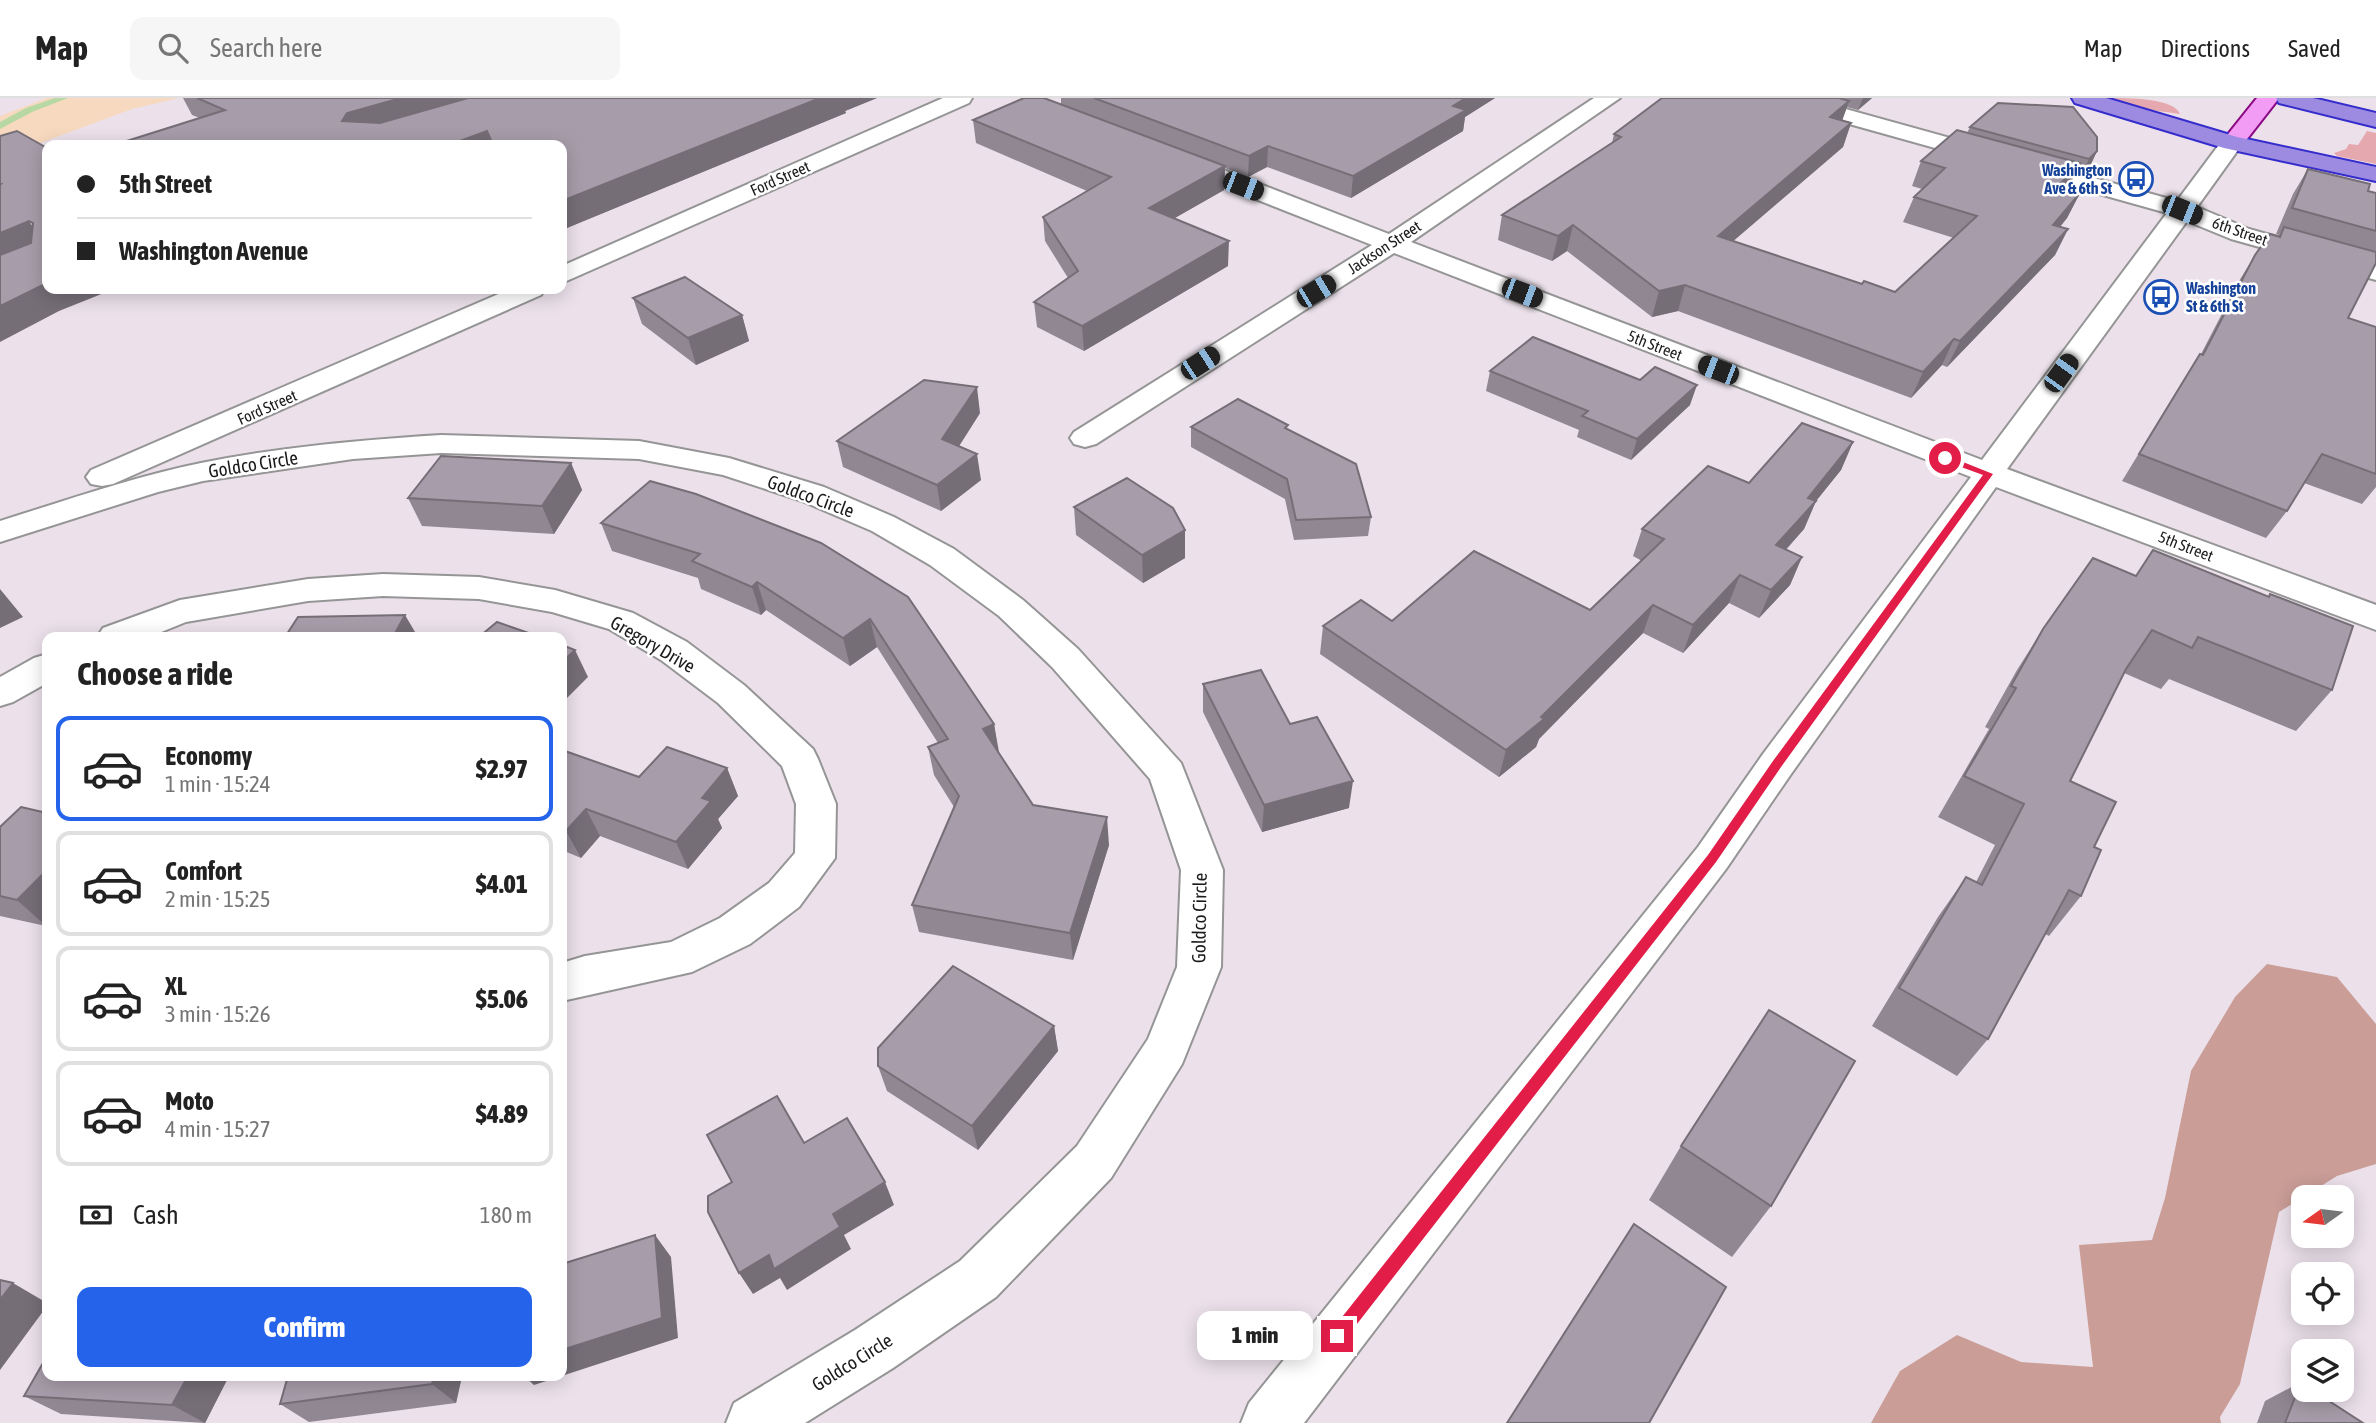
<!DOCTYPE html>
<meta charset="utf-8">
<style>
body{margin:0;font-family:"Asap Condensed",sans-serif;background:#f6f6f6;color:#222;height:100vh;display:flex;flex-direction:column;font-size:26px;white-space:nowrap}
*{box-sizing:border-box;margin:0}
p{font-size:23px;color:#767676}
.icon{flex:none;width:38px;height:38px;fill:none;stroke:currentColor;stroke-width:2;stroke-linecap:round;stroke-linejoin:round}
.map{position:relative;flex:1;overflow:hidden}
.side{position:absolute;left:42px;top:534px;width:525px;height:749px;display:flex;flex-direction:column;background:#fff;border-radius:14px;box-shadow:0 4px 18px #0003}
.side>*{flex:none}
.guide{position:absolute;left:42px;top:42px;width:525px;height:154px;border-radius:14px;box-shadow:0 4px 18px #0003;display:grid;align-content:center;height:154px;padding:0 35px;background:#fff}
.needle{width:46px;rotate:256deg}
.controls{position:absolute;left:2291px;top:1087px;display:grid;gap:14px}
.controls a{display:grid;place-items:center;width:63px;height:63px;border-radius:14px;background:#fff;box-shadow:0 4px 18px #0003;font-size:35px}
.end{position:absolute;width:32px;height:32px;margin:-16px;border:9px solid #e11d48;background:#fff;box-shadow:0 0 0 4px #fff}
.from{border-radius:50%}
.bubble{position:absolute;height:49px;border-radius:14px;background:#fff;box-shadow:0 4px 18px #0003;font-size:23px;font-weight:800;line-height:49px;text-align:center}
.car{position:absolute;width:21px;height:42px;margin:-21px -10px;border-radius:9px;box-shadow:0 0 5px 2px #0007;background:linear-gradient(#222 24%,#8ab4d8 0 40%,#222 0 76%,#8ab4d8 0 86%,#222 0)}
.guide b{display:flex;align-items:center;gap:24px;height:66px;font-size:26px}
.guide b+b{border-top:2px solid #e0e0e0}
.guide i{width:18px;height:18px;background:#222}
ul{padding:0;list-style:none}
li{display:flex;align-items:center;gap:21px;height:105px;margin:0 14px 10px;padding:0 21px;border:4px solid #e0e0e0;border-radius:14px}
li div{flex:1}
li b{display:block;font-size:26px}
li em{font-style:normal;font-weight:800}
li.selected{border-color:#2563eb}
li>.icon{width:63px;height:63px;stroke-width:1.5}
h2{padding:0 35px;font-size:32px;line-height:84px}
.pay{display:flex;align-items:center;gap:18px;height:77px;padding:0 35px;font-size:26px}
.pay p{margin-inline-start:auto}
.action{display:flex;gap:14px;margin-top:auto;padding:14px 35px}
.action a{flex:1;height:80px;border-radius:14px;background:#2563eb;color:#fff;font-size:28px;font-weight:800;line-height:80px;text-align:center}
header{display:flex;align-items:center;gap:42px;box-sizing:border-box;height:98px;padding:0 35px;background:#fff;border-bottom:2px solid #e0e0e0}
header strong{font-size:33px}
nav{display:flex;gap:38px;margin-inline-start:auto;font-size:24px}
.search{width:490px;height:63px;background:#f6f6f6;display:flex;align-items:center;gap:18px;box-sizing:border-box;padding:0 24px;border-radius:14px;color:#767676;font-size:26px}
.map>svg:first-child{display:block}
</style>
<header>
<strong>Map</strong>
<div class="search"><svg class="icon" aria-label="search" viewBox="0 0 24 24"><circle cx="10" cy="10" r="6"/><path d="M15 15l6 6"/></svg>Search here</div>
<nav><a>Map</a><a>Directions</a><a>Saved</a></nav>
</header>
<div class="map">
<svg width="2376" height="1325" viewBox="0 0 2376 1325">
<rect width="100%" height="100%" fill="#ece1eb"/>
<g fill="#e5a8ae">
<path d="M 2108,0 C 2128,0 2174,0 2180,16 L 2150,12 Z"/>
<polygon points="2367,33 2376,35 2376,66 2337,58 2334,55 2346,51 2349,46 2358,47"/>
</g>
<polygon fill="#ca9d97" points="2267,866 2337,879 2376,926 2376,1066 2337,1078 2279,1114 2240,1286 2220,1319 2221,1325 1871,1325 1900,1273 1957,1237 2021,1264 2093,1269 2079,1147 2152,1142 2165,1100 2191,973 2235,899"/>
<polygon fill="#f6d9be" points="47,0 179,0 132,11 0,60 0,18"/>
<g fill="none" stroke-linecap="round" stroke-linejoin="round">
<polygon fill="#b7d8a3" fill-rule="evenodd" points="55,0 68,0 32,14 0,31 0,24 26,10"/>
<g stroke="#959595" stroke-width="4">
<g id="minor">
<polygon points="943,0 972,0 969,5 562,185 562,168"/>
<polygon points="1594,0 1620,0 1411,144 1982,362 2167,115 1774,5 1771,0 1806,0 2177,103 2224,40 2240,40 2243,45 2197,109 2249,131 2376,166 2376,182 2231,141 2187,123 2007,371 2376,507 2376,532 1996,389 1791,676 1726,771 1304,1325 1241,1325 1249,1305 1698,749 1763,656 1971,379 1394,155 1096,346 1085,349 1074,346 1070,340 1074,334 1372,147 1169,67 1165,62 1169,57 1185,57 1389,136"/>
<polygon points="510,191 545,191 541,197 113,386 102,388 91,386 86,379 91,372"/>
<path d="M 441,337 L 639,343 L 729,360 L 824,389 L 894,419 L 954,451 L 1023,502 L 1078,551 L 1181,665 L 1223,772 L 1221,869 L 1182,966 L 1111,1080 L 996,1199 L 893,1270 L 805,1325 L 726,1325 L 734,1305 L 855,1232 L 960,1163 L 1077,1048 L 1148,941 L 1177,869 L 1181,772 L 1150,681 L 1052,569 L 999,518 L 930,467 L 872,433 L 802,403 L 723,377 L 639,361 L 441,355 L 353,361 L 203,383 L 158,394 L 0,444 L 0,423 C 67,402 133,379 201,365 C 280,349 361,342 441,337 Z"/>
<polygon points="383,476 479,479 555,492 633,515 687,544 744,587 813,651 818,661 836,706 835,760 799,809 750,846 692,874 562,903 562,865 585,858 671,844 720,820 769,785 795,755 796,706 782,668 718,605 661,562 609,531 552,514 479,501 383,498 308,503 186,524 149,539 97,539 103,530 180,502 308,481"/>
<polygon points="47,556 47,585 13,604 0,608 0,579 34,560"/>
</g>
</g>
<g stroke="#8a0882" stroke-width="4">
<polygon id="major" points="2257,0 2279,0 2240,50 2224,50 2221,45"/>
</g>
<g stroke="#352ccc" stroke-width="4">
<g id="highway">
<polygon points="2072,0 2106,0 2237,39 2376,69 2376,83 2224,50 2075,5"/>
<polygon points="2276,0 2313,0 2376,15 2376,29 2279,5"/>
</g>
</g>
<use href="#minor" fill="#fff" fill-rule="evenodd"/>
<use href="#major" fill="#f39cf6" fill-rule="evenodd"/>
<use href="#highway" fill="#9d8be1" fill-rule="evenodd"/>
</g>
<g fill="#908792">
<polygon points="183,0 877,0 845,13 846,15 562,132 562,47 200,20 192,17"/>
<polygon points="1061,0 1495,0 1465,19 1463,33 1351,100 1267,69 1248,79 1225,70 1224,92 1175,120 1228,168 1084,253 1037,229 1034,204 1068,180 1045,143 1043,119 1087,93 976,45 973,22 1061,7"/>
<polygon points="1662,0 1872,0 1858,12 1847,9 1842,22 1851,25 1843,49 1733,143 1862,186 1895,194 1954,140 1903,124 1914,99 1922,91 1912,88 1921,63 1967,35 1970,29 2097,53 2091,66 2083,74 2077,72 2067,92 2080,95 2067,120 2060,129 2068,131 2055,157 1947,269 1942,267 1911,300 1678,213 1652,219 1567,153 1552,163 1498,142 1502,117 1612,45 1614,36"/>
<polygon points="2308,71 2368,93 2376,95 2376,165 2348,220 2376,229 2376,389 2362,406 2304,385 2287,413 2266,440 2122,383 2183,283 2201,256 2239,183 2255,157 2279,137 2276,136 2293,96"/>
<polygon points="633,200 742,217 749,243 696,267 642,226"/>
<polygon points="1490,273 1690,307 1631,362 1577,339 1579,332 1486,293"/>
<polygon points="980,315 959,348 981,382 941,413 843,369 837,343"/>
<polygon points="1191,329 1288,331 1371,419 1368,438 1294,442 1285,401 1191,349"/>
<polygon points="1853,344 1841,372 1816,403 1804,431 1786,452 1802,459 1790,487 1759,520 1729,505 1683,555 1643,535 1539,641 1536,649 1499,679 1320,556 1323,528 1392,523 1590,512 1642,463 1633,458 1642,431 1749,385"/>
<polygon points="571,365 582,392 554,436 422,428 408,400"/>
<polygon points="1074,409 1185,460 1143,485 1076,437"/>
<polygon points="601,425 821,445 994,626 998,654 1033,707 1109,747 1073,862 919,834 912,807 954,709 934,677 928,649 938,645 877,549 850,568 766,512 761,517 701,491 698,480 612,453"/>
<polygon points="2136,478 2268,499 2270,496 2332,592 2296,633 2169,581 2161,591 2124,575 2070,683 2094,749 2081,798 2049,838 2045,836 1988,941 1957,978 1872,928 1938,819 1966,779 1976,784 1995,747 1938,719 1989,631 1985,629 2017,572 2043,531"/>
<polygon points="1203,586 1290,626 1349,710 1262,734 1203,614"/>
<polygon points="562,652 639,679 727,670 738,698 718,721 722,730 688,771 600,738 581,760 562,752"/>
<polygon points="47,715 47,827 46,828 0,818 0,729"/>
<polygon points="1054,928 1058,953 978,1052 887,993 878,968"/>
<polygon points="1681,1048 1771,1108 1732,1159 1649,1102"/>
<polygon points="47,1278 229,1278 205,1325 61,1316 24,1298"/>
<polygon points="462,1278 456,1305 309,1324 280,1306"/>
<polygon points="2301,1284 2363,1325 2257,1325 2265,1303"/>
</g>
<g fill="#756e77">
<polygon points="401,0 492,0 358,39 342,23 347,15"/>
<polygon points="820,0 877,0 845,13 846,15 562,132 562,103"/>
<polygon points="1466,0 1495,0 1465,19 1463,33 1351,100 1353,78"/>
<polygon points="1863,0 1872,0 1858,12"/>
<polygon points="1849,3 1841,26 1830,19"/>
<polygon points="1851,25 1843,49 1710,163 1718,138"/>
<polygon points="487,33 492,47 449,47"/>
<polygon points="1268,48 1267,69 1248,79 1249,58"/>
<polygon points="2097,53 2091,66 2083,74 2089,61"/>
<polygon points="2080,65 2068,90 2045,114 2057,89"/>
<polygon points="1225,68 1224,92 1150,134 1149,110"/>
<polygon points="2080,95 2067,120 2041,152 2053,127"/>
<polygon points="29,123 46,149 0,168 0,135"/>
<polygon points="1573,127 1567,153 1552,163 1558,138"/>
<polygon points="2068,131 2055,157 1947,269 1960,243"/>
<polygon points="1229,143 1228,168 1084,253 1082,228"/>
<polygon points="47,185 47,191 114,191 59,213 0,244 0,208"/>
<polygon points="1685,187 1678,213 1652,219 1659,193"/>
<polygon points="742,217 749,243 696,267 688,240"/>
<polygon points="1954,241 1942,267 1911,300 1923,274"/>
<polygon points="1697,287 1690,307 1631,362 1637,341"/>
<polygon points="977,289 980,315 947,367 942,341"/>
<polygon points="1853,344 1841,372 1816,403 1804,431 1764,475 1776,447 1808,400"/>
<polygon points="977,356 981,382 941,413 937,387"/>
<polygon points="571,365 582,392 554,436 542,408"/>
<polygon points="1185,432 1185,460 1143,485 1142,457"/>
<polygon points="1802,459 1790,487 1759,520 1771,492"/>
<polygon points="1740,477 1729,505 1683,555 1693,527"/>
<polygon points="757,484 766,512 761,517 752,489"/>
<polygon points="0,491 23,519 0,530"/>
<polygon points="1653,507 1643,535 1539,641 1536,649 1499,679 1506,652 1541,619"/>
<polygon points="405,517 418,539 393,539"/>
<polygon points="870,521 877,549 850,568 843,540"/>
<polygon points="575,552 588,579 562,605 562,564"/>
<polygon points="994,626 999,654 987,659 983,631"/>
<polygon points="727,670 738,698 718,721 722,730 688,771 676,744 702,700"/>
<polygon points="1353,683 1349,710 1262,734 1264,707"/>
<polygon points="586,711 600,738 581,760 566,733"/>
<polygon points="1107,719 1109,747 1073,862 1070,835"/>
<polygon points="47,772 47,827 46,828 17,802"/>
<polygon points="1054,928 1058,953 978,1052 972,1028"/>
<polygon points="885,1084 894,1107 844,1137 851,1151 787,1192 780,1180 753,1196 739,1175"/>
<polygon points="655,1137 671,1159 678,1240 534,1287 524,1278 562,1278 562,1252"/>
<polygon points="13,1185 47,1205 47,1208 0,1272 0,1202"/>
<polygon points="188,1278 229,1278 205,1325 172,1307"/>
<polygon points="434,1278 462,1278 456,1305 432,1286"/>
</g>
<g fill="#a79daa" stroke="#756e77" stroke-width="2">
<polygon points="197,0 401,0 347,15 342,23 380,25 468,0 820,0 562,103 562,47 493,47 487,33 449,47 114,47 225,12"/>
<polygon points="1024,0 1044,0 1225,68 1149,110 1229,143 1082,228 1034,204 1078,173 1043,119 1111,79 973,22"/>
<polygon points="1094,0 1466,0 1453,8 1466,12 1353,78 1268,48 1249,58"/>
<polygon points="1662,0 1839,0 1849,3 1830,19 1851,25 1718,138 1862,186 1864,183 1895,194 1977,118 1914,99 1945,70 1921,63 1957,32 2080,65 2057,89 2080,95 2053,127 2068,131 1960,243 1954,241 1923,274 1685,187 1659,193 1573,127 1558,138 1502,117 1621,39 1614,36"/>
<polygon points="1998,5 2073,9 2097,39 2097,53 2089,61 1970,29"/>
<polygon points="17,33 47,50 47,185 0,208 0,157 31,145 33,125 29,123 0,135 0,87 1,86 0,86 0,38"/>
<polygon points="2308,71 2370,86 2368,93 2376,95 2376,133 2292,110"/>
<polygon points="2284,129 2376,154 2376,165 2348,220 2376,229 2376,376 2322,356 2287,413 2139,356 2200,256 2203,257 2255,157 2270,136 2280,139"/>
<polygon points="685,179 742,217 688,240 633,200"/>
<polygon points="1533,239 1640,282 1655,269 1697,287 1637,341 1582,318 1588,313 1490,273"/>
<polygon points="924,282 977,289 942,341 977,356 937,387 837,343"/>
<polygon points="1238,301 1288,327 1285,330 1356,366 1371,419 1296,422 1287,381 1191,329"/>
<polygon points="1802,325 1853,344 1808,400 1816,403 1776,447 1802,459 1771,492 1740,477 1693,527 1653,507 1541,619 1544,621 1506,652 1323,528 1361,502 1392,523 1474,453 1590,512 1664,441 1642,431 1708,368 1749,385"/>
<polygon points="441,358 571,365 542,408 408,400"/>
<polygon points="1127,380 1173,410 1185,432 1142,457 1074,409"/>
<polygon points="650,383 696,396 821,445 908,499 994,626 983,631 1033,707 1107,719 1070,835 912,807 959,698 928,649 948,641 870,521 843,540 757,484 752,489 692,463 700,456 601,425"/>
<polygon points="2153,452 2269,499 2270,496 2353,528 2332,592 2198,539 2192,550 2152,532 2126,571 2070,683 2116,704 2094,749 2101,752 2081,798 2069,792 1988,941 1899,890 1966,779 1982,787 2024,706 1964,678 2016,590 2011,588 2043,531 2093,460 2136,478"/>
<polygon points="405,517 393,539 285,539 298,519"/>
<polygon points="497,524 540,539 479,539"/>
<polygon points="562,547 575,552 562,564"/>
<polygon points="1261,572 1290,626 1317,619 1353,683 1264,707 1203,586"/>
<polygon points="667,649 727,670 702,700 711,703 676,744 586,711 566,733 562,731 562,652 639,679"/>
<polygon points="21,709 47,715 47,772 17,802 0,798 0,729"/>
<polygon points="953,868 1054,928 972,1028 878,968 878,950"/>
<polygon points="1769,912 1855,963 1771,1108 1681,1048"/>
<polygon points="777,998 804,1045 847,1020 885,1084 833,1116 840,1129 774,1171 769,1157 739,1175 708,1114 708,1098 732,1084 707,1037"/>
<polygon points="1634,1126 1726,1189 1649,1325 1507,1325"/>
<polygon points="655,1137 662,1220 562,1252 562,1166"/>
<polygon points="0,1182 13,1185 0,1202"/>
<polygon points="47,1258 47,1278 188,1278 172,1307 24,1298"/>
<polygon points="288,1278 434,1278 432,1286 280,1306"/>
<polygon points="2301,1284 2303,1286 2303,1292 2312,1292 2363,1325 2285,1325"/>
</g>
<polygon fill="#e11d48" points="1942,358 1948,358 1993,376 1781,669 1716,764 1343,1244 1337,1246 1331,1244 1329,1238 1331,1233 1708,757 1773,663 1983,377 1942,362"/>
<defs>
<g id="bus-ring" transform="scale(1.75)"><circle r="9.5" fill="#fff" stroke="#1a4fb4" stroke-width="1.5"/><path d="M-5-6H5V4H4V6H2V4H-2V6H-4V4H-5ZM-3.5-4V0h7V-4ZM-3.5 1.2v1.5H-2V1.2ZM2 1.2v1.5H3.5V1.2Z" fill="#1a4fb4"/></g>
</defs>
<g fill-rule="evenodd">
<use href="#bus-ring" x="2136" y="81"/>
<use href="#bus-ring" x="2161" y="199"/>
</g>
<g text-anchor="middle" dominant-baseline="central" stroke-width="5" stroke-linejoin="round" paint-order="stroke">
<g font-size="16" font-weight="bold" fill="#164399" stroke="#fff" text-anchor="end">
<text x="2112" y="72">Washington<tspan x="2112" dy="18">Ave &amp; 6th St</tspan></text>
<text x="2186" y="190" text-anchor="start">Washington<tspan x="2186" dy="18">St &amp; 6th St</tspan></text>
</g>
<g font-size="16" fill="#1b1b1b" stroke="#fff">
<text transform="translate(780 80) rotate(-24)">Ford Street</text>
<text transform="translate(2240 133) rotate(19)">6th Street</text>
<text transform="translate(1384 149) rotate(-33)">Jackson Street</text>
<text transform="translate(1655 247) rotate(21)">5th Street</text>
<text transform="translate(267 309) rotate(-24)">Ford Street</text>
<text transform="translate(2186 448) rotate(21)">5th Street</text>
</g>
<g font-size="19" fill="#1b1b1b" stroke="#fff">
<text transform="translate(253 366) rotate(-9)">Goldco Circle</text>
<text transform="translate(811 398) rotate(20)">Goldco Circle</text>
<text transform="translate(653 546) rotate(30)">Gregory Drive</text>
<text transform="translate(1199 820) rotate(-89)">Goldco Circle</text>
<text transform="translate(852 1264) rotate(-32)">Goldco Circle</text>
</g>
</g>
</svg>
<div class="controls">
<a><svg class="needle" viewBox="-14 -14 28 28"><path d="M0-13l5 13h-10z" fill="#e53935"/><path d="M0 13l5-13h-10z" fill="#767676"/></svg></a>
<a><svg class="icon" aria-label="locate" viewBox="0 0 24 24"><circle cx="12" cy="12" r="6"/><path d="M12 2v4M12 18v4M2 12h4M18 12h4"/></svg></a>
<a><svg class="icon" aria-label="layers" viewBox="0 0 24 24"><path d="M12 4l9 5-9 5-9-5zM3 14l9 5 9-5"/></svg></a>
</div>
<i class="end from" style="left:1945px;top:360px"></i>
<i class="end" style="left:1337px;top:1238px"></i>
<div class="bubble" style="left:1197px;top:1213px;width:116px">1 min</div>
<i class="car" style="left:1243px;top:88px;rotate:111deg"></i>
<i class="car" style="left:2182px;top:112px;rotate:112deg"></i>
<i class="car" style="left:1316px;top:193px;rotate:59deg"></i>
<i class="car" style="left:1522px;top:195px;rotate:111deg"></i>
<i class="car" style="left:1200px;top:265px;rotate:57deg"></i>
<i class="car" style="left:1718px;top:272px;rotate:291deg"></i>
<i class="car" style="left:2061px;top:275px;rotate:36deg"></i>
<div class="guide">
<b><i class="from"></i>5th Street</b>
<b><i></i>Washington Avenue</b>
</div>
<section class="side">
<h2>Choose a ride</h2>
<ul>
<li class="selected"><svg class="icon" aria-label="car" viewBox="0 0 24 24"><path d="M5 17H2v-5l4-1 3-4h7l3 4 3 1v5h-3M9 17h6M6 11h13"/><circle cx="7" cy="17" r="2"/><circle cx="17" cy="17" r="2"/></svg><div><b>Economy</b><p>1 min · 15:24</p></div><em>$2.97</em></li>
<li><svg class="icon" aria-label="car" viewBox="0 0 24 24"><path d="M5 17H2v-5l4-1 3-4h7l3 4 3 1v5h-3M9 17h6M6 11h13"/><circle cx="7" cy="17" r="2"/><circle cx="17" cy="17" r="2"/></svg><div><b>Comfort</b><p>2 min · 15:25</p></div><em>$4.01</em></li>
<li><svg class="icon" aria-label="car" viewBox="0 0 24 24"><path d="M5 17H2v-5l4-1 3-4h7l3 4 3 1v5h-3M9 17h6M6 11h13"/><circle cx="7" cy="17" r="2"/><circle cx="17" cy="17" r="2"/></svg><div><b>XL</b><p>3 min · 15:26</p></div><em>$5.06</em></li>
<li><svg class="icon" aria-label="car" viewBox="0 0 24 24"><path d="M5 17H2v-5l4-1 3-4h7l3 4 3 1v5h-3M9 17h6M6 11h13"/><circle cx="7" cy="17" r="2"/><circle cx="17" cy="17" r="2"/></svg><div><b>Moto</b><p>4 min · 15:27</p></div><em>$4.89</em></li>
</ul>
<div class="pay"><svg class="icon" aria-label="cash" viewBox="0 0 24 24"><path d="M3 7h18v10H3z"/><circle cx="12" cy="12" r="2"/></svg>Cash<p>180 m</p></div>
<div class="action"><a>Confirm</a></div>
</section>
</div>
